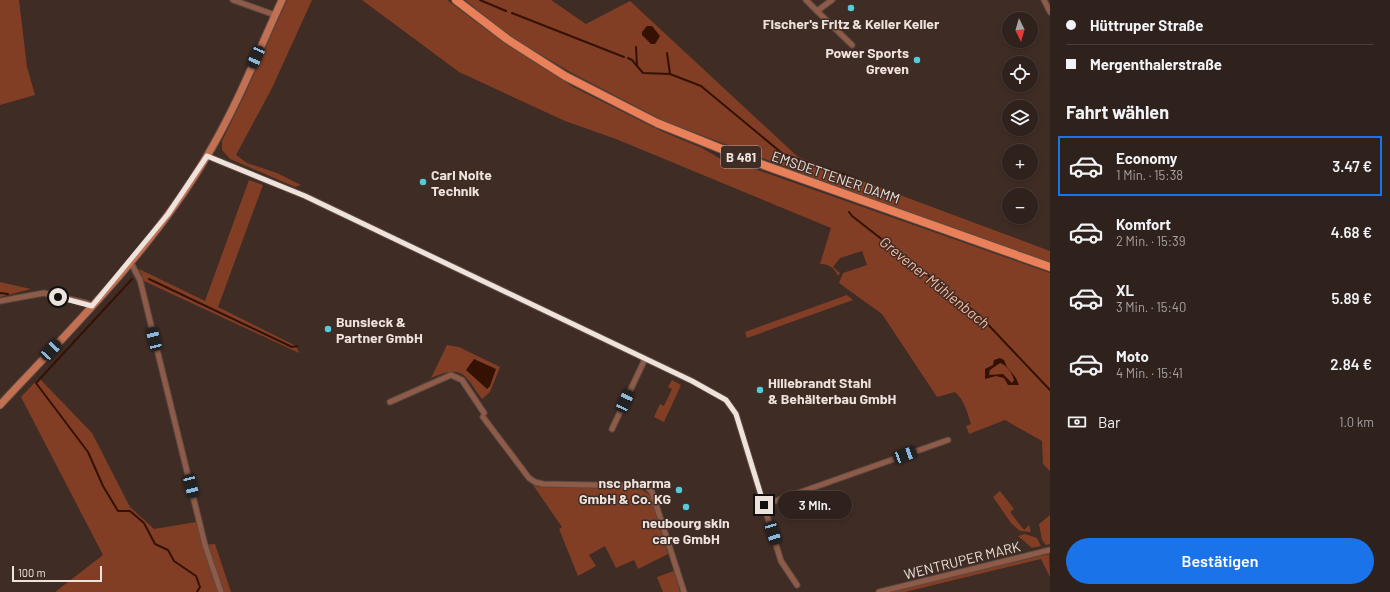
<!DOCTYPE html>
<html lang="de">
<meta charset="utf-8">
<style>
body{margin:0;font-family:Barlow,sans-serif;background:#3b2e29;color:#f1f3f6;height:100vh;display:flex;flex-direction:column;font-size:15px;white-space:nowrap}
*{box-sizing:border-box;margin:0}
p{font-size:13px;color:#a7a3a3}
.icon{flex:none;width:22px;height:22px;fill:none;stroke:currentColor;stroke-width:2;stroke-linecap:round;stroke-linejoin:round}
.map{position:relative;flex:1;overflow:hidden}
.side{display:flex;flex-direction:column;background:#2f211c;width:340px}
.side>*{flex:none}
.banner{display:grid;align-content:center;height:88px;padding:0 16px;background:#2f211c}
.needle{width:26px;rotate:175deg}
.tools{position:absolute;left:1002px;top:12px;display:grid;gap:8px}
.tools a{display:grid;place-items:center;width:36px;height:36px;border-radius:50%;background:#2f211c;box-shadow:0 2px 6px #0003,0 0 0 1px #4a3e3b;font-size:20px}
.scale{position:absolute;left:12px;bottom:10px;width:90px;box-sizing:border-box;padding-left:4px;border:2px solid #eee2dd;border-top:0;font-size:11px;line-height:14px;white-space:nowrap;color:#eee2dd;-webkit-text-stroke:3px #3f2c25;paint-order:stroke}
.end{position:absolute;width:18px;height:18px;margin:-9px;border:5px solid #eee2dd;background:#111;box-shadow:0 0 0 2px #111}
.from{border-radius:50%}
.bubble{position:absolute;height:28px;border-radius:14px;background:#2f211c;box-shadow:0 2px 6px #0003,0 0 0 1px #4a3e3b;font-size:13px;font-weight:600;line-height:28px;text-align:center}
.car{position:absolute;width:12px;height:24px;margin:-12px -6px;border-radius:5px;box-shadow:0 0 3px 1px #0007;background:linear-gradient(#222 24%,#8ab4d8 0 40%,#222 0 76%,#8ab4d8 0 86%,#222 0)}
.banner b{display:flex;align-items:center;gap:14px;height:38px;font-size:15px}
.banner b+b{border-top:1px solid #4a3e3b}
.banner i{width:10px;height:10px;background:#f1f3f6}
ul{padding:0;list-style:none}
li{display:flex;align-items:center;gap:12px;height:60px;margin:0 8px 6px;padding:0 8px;border:2px solid transparent;border-radius:0px}
li div{flex:1}
li b{display:block;font-size:15px}
li em{font-style:normal;font-weight:600}
li.selected{border-color:#1a73e8}
li>.icon{width:36px;height:36px;stroke-width:1.5}
h2{padding:0 16px;font-size:18px;line-height:48px}
.pay{display:flex;align-items:center;gap:10px;height:44px;padding:0 16px;font-size:15px}
.pay p{margin-inline-start:auto}
.action{display:flex;gap:8px;margin-top:auto;padding:8px 16px}
.action a{flex:1;height:46px;border-radius:24px;background:#1a73e8;color:#fff;font-size:16px;font-weight:600;line-height:46px;text-align:center}
main{display:flex;flex:1;min-height:0}
.map>svg:first-child{display:block}
</style>
<main>
<div class="map">
<svg width="1050" height="592" viewBox="0 0 1050 592">
<rect width="100%" height="100%" fill="#3f2c25"/>
<g fill="#813e25">
<polygon points="0,0 19,0 27,67 35,95 0,105"/>
<polygon points="287,0 312,0 272,88 236,155 247,163 277,173 301,185 295,187 230,159 222,150 222,141 245,94"/>
<path d="M 362,0 L 447,0 L 503,42 L 575,88 L 661,131 L 702,148 L 724,161 L 755,169 L 1050,273 L 1050,471 L 1043,464 L 1042,441 L 1005,420 L 969,434 L 966,426 L 971,424 C 967,412 965,401 955,392 L 937,397 L 882,314 L 839,283 L 843,273 L 867,265 L 862,251 L 840,258 L 833,267 L 840,273 L 838,276 C 834,268 830,264 820,264 L 831,228 L 616,139 L 565,121 L 459,72 Z"/>
<polygon points="465,0 551,0 586,24 630,1 798,157 1050,251 1050,262 844,189 664,121 572,73 511,37"/>
<polygon points="249,180 263,185 218,307 296,346 299,353 144,281 139,269 205,301"/>
<polygon points="0,282 31,289 0,297"/>
<polygon points="847,295 853,300 747,338 745,332"/>
<path d="M 447,345 L 459,347 L 500,367 L 490,392 L 482,399 C 464,374 463,364 431,378 Z"/>
<polygon points="39,378 92,433 130,507 154,529 196,522 202,545 215,544 231,592 55,592 103,555 21,397"/>
<polygon points="672,380 681,385 664,422 654,417 660,404 664,406 672,389 668,387"/>
<polygon points="533,485 539,487 641,489 650,495 668,554 638,569 634,560 616,568 605,546 589,555 596,566 578,576 559,529 562,527"/>
<polygon points="1000,491 1014,509 1010,512 1024,530 1029,525 1031,532 1020,531 1011,523 993,497"/>
<polygon points="1050,515 1050,544 1046,545 1042,540 1039,524"/>
<polygon points="1025,534 1037,538 1041,546 1032,548 1018,536"/>
<polygon points="1049,554 1050,577 1041,559 905,592 885,592"/>
<polygon points="674,571 680,592 663,592 657,577"/>
</g>
<g fill="#351104" fill-rule="evenodd">
<polygon points="647,26 652,26 660,36 655,44 651,44 642,35 642,32"/>
<path d="M 1000,358 L 1004,360 L 1007,367 L 1016,378 L 1019,385 L 1008,385 L 1004,378 L 996,376 L 985,379 L 985,369 L 993,365 L 994,360 ZM 1000,363 C 1007,365 1012,373 1014,380 L 1012,383 L 1003,374 L 989,375 L 990,370 Z"/>
<polygon points="474,359 496,369 490,386 487,389 466,370"/>
</g>
<g fill="none" stroke-linecap="round" stroke-linejoin="round">
<g stroke="#351104" stroke-width="2">
<polyline points="480,0 506,11"/>
<polyline points="512,13 624,57"/>
<polyline points="636,47 637,66"/>
<polyline points="667,53 670,74"/>
<polyline points="628,58 632,60 643,73 670,74 701,86 783,154 858,179 859,184"/>
<polyline points="849,212 852,216 979,315 1050,390"/>
<polyline points="132,279 36,383 88,452 103,486 118,511 130,511 144,523 155,544 168,550 174,561 196,576 200,587 197,592"/>
<polyline points="149,279 292,347 297,346"/>
<polyline points="0,293 8,294"/>
</g>
<g stroke="#5b4942" stroke-width="7">
<g id="minor">
<polyline points="233,0 275,15"/>
<polyline points="806,0 817,11 832,0"/>
<polyline points="1044,0 1050,12"/>
<polyline points="817,11 852,45"/>
<polyline points="207,156 305,196 692,381 726,400 736,414 781,561 797,585"/>
<polyline points="130,261 140,280 205,545 221,592"/>
<polyline points="0,301 44,293 86,303 92,306"/>
<polyline points="390,402 451,375 462,380 484,413"/>
<polyline points="483,417 529,478 535,482 543,484 646,486 652,492 684,592"/>
<polyline points="612,429 645,359"/>
<polyline points="764,505 948,440"/>
<polyline points="879,592 1050,550"/>
</g>
</g>
<g stroke="#5b4942" stroke-width="9">
<path id="secondary" d="M 0,405 C 73,327 152,249 207,156 C 237,106 258,52 282,0"/>
</g>
<g stroke="#5b4942" stroke-width="10">
<polyline id="primary" points="456,0 507,39 565,76 657,123 744,158 1050,267"/>
</g>
<use href="#minor" stroke="#8e5b48" stroke-width="5"/>
<use href="#secondary" stroke="#c27052" stroke-width="7"/>
<use href="#primary" stroke="#e98059" stroke-width="8"/>
</g>
<g fill="none" stroke-linecap="round" stroke-linejoin="round">
<polyline stroke="#eee2dd" stroke-width="5" points="58,297 92,306 168,214 207,156 305,196 692,381 726,400 736,414 764,505"/>
</g>
<g fill="#53cbda" stroke="#3f2c25" stroke-width="1.5">
<circle cx="851" cy="8" r="4"/>
<circle cx="917" cy="60" r="4"/>
<circle cx="423" cy="182" r="4"/>
<circle cx="328" cy="329" r="4"/>
<circle cx="760" cy="390" r="4"/>
<circle cx="679" cy="490" r="4"/>
<circle cx="686" cy="507" r="4"/>
</g>
<g text-anchor="middle" dominant-baseline="central" stroke-width="3" stroke-linejoin="round" paint-order="stroke">
<rect fill="#3f2c25" stroke="#baaba6" stroke-width="1" x="721" y="146" width="40" height="22" rx="3"/>
<g font-size="13" font-weight="bold" fill="#eee2dd">
<text x="741" y="157">B 481</text>
</g>
<g font-size="14" font-weight="bold" fill="#eee2dd" stroke="#3f2c25" text-anchor="start">
<text x="851" y="23" text-anchor="middle">Fischer's Fritz &amp; Keiler Keller</text>
<text x="909" y="52" text-anchor="end">Power Sports<tspan x="909" dy="16">Greven</tspan></text>
<text x="431" y="174">Carl Nolte<tspan x="431" dy="16">Technik</tspan></text>
<text x="336" y="321">Bunsieck &amp;<tspan x="336" dy="16">Partner GmbH</tspan></text>
<text x="768" y="382">Hillebrandt Stahl<tspan x="768" dy="16">&amp; Behälterbau GmbH</tspan></text>
<text x="671" y="482" text-anchor="end">nsc pharma<tspan x="671" dy="16">GmbH &amp; Co. KG</tspan></text>
<text x="686" y="522" text-anchor="middle">neubourg skin<tspan x="686" dy="16">care GmbH</tspan></text>
</g>
<g font-size="14" fill="#eee2dd" stroke="#3f2c25">
<text transform="translate(836 177) rotate(19)">EMSDETTENER DAMM</text>
<text transform="translate(962 560) rotate(-14)">WENTRUPER MARK</text>
</g>
<g font-size="15" font-style="italic" fill="#f6b7a0" stroke="#3f2c25">
<text transform="translate(935 282) rotate(39)">Grevener Mühlenbach</text>
</g>
</g>
</svg>
<div class="tools">
<a><svg class="needle" viewBox="-14 -14 28 28"><path d="M0-13l5 13h-10z" fill="#e53935"/><path d="M0 13l5-13h-10z" fill="#a7a3a3"/></svg></a>
<a><svg class="icon" aria-label="locate" viewBox="0 0 24 24"><circle cx="12" cy="12" r="6"/><path d="M12 2v4M12 18v4M2 12h4M18 12h4"/></svg></a>
<a><svg class="icon" aria-label="layers" viewBox="0 0 24 24"><path d="M12 4l9 5-9 5-9-5zM3 14l9 5 9-5"/></svg></a>
<a>+</a>
<a>−</a>
</div>
<div class="scale">100 m</div>
<i class="end from" style="left:58px;top:297px"></i>
<i class="end" style="left:764px;top:505px"></i>
<div class="bubble" style="left:778px;top:491px;width:74px">3 Min.</div>
<i class="car" style="left:256px;top:57px;rotate:204deg"></i>
<i class="car" style="left:154px;top:339px;rotate:346deg"></i>
<i class="car" style="left:51px;top:350px;rotate:43deg"></i>
<i class="car" style="left:625px;top:401px;rotate:25deg"></i>
<i class="car" style="left:905px;top:455px;rotate:70deg"></i>
<i class="car" style="left:191px;top:486px;rotate:166deg"></i>
<i class="car" style="left:773px;top:533px;rotate:163deg"></i>
</div>
<section class="side">
<div class="banner">
<b><i class="from"></i>Hüttruper Straße</b>
<b><i></i>Mergenthalerstraße</b>
</div>
<h2>Fahrt wählen</h2>
<ul>
<li class="selected"><svg class="icon" aria-label="car" viewBox="0 0 24 24"><path d="M5 17H2v-5l4-1 3-4h7l3 4 3 1v5h-3M9 17h6M6 11h13"/><circle cx="7" cy="17" r="2"/><circle cx="17" cy="17" r="2"/></svg><div><b>Economy</b><p>1 Min. · 15:38</p></div><em>3.47 €</em></li>
<li><svg class="icon" aria-label="car" viewBox="0 0 24 24"><path d="M5 17H2v-5l4-1 3-4h7l3 4 3 1v5h-3M9 17h6M6 11h13"/><circle cx="7" cy="17" r="2"/><circle cx="17" cy="17" r="2"/></svg><div><b>Komfort</b><p>2 Min. · 15:39</p></div><em>4.68 €</em></li>
<li><svg class="icon" aria-label="car" viewBox="0 0 24 24"><path d="M5 17H2v-5l4-1 3-4h7l3 4 3 1v5h-3M9 17h6M6 11h13"/><circle cx="7" cy="17" r="2"/><circle cx="17" cy="17" r="2"/></svg><div><b>XL</b><p>3 Min. · 15:40</p></div><em>5.89 €</em></li>
<li><svg class="icon" aria-label="car" viewBox="0 0 24 24"><path d="M5 17H2v-5l4-1 3-4h7l3 4 3 1v5h-3M9 17h6M6 11h13"/><circle cx="7" cy="17" r="2"/><circle cx="17" cy="17" r="2"/></svg><div><b>Moto</b><p>4 Min. · 15:41</p></div><em>2.84 €</em></li>
</ul>
<div class="pay"><svg class="icon" aria-label="cash" viewBox="0 0 24 24"><path d="M3 7h18v10H3z"/><circle cx="12" cy="12" r="2"/></svg>Bar<p>1.0 km</p></div>
<div class="action"><a>Bestätigen</a></div>
</section>
</main>
